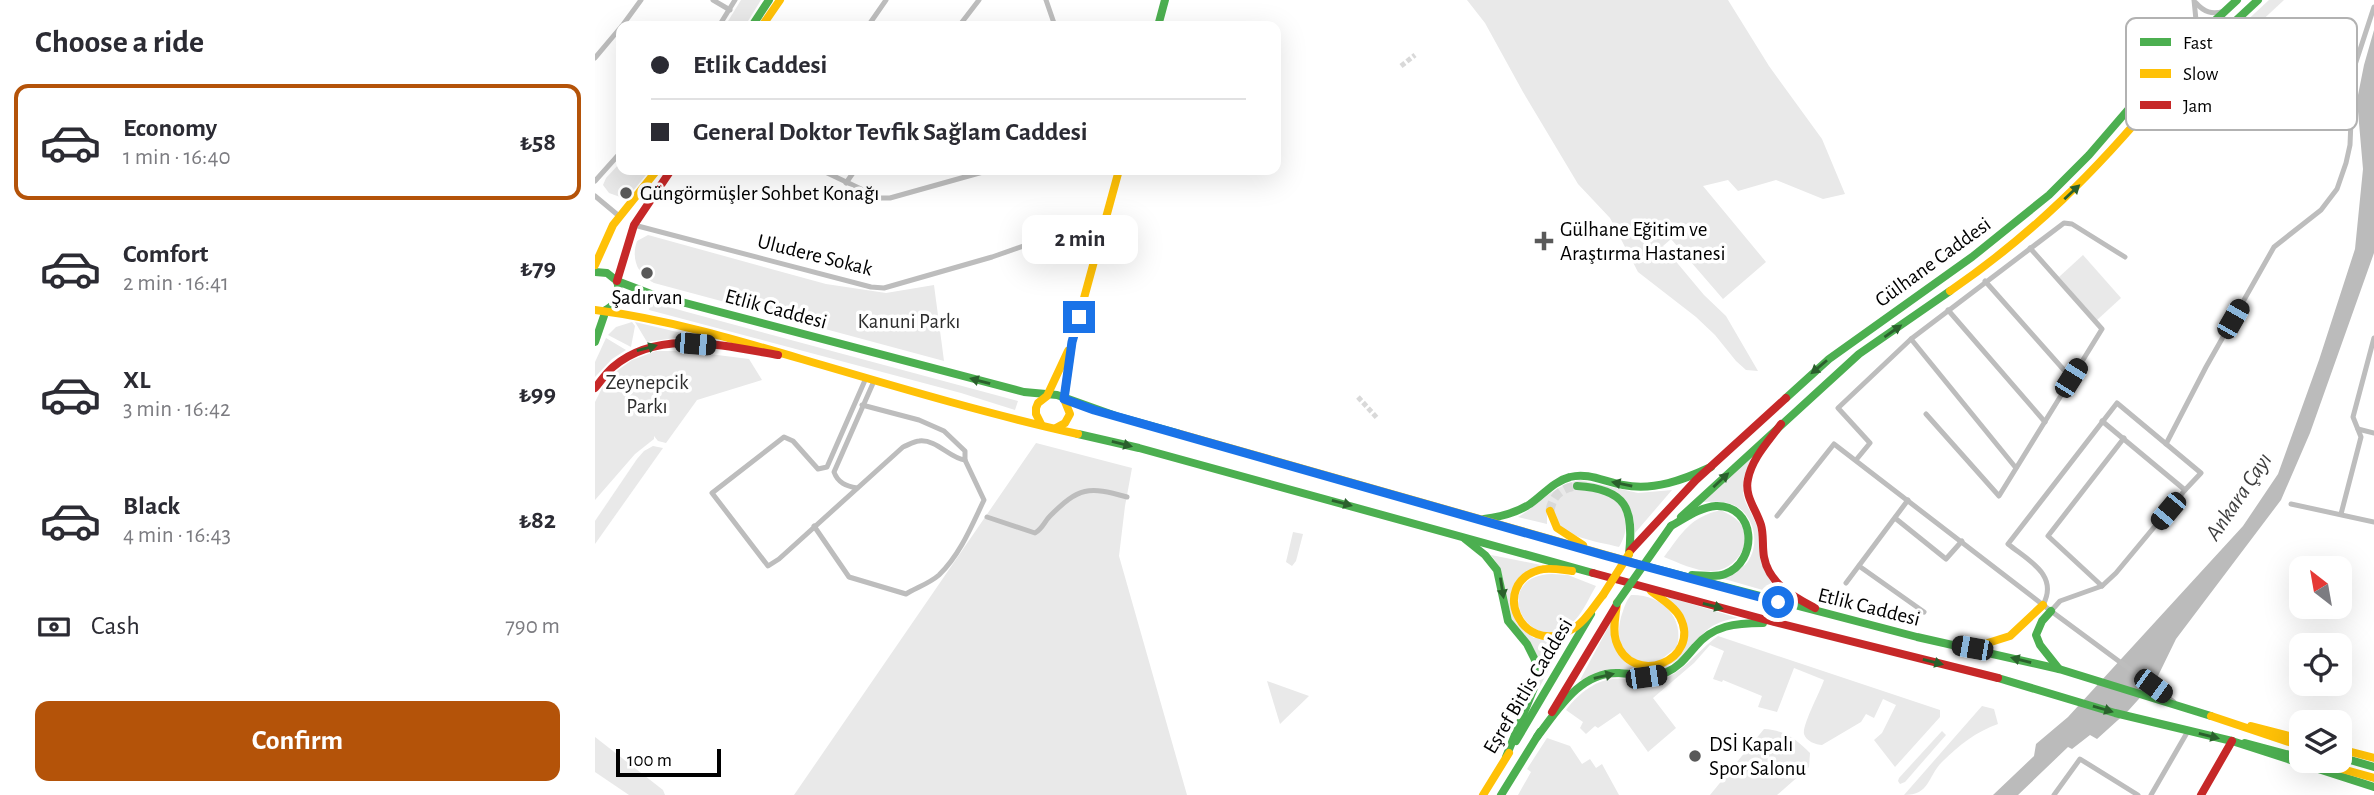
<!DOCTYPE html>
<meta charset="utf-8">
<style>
body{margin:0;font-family:"Alegreya Sans",sans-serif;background:#f2f2f3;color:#2b2b33;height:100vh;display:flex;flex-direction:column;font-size:26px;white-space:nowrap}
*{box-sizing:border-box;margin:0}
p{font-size:23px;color:#7c7c81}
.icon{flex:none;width:38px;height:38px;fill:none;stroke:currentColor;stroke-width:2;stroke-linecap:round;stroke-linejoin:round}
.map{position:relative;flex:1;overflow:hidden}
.drawer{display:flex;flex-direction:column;background:#fff;width:595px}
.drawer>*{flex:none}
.hud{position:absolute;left:21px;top:21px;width:665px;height:154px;border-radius:14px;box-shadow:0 7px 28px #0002;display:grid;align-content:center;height:154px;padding:0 35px;background:#fff}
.needle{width:46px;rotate:329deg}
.tools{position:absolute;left:1694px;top:556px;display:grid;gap:14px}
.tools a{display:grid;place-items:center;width:63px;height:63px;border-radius:14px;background:#fff;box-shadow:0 7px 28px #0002;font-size:35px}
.scale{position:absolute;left:21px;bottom:18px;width:105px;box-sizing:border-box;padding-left:7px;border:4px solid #000;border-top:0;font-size:19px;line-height:24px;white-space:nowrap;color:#000;-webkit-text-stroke:5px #fff;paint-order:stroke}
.end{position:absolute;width:32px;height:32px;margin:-16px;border:9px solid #1a73e8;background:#fff;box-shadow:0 0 0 4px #fff}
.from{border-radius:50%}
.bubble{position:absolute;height:49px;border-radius:14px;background:#fff;box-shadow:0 7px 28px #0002;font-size:23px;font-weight:700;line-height:49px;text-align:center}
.car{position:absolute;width:21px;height:42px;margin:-21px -10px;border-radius:9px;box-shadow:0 0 5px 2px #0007;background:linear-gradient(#222 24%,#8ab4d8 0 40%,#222 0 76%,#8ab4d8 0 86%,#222 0)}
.hud b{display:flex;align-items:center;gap:24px;height:66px;font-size:26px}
.hud b+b{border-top:2px solid #e1e1e2}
.hud i{width:18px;height:18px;background:#2b2b33}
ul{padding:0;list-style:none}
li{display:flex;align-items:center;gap:21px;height:116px;margin:0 14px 10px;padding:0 21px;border:4px solid transparent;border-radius:14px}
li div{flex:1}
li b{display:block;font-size:26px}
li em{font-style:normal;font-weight:700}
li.active{border-color:#b45309}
li>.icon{width:63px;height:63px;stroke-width:1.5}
h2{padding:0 35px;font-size:32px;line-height:84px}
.pay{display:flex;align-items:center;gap:18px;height:77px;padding:0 35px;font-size:26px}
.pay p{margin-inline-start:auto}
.primary-button{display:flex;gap:14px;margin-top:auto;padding:14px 35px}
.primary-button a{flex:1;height:80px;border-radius:14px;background:#b45309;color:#fff;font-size:28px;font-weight:700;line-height:80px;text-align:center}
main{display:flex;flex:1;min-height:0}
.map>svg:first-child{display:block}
</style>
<main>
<section class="drawer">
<h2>Choose a ride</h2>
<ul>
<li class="active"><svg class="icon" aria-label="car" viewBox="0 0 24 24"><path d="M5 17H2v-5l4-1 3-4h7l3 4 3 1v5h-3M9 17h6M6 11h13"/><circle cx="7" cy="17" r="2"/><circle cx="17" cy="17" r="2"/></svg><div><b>Economy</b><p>1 min · 16:40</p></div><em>₺58</em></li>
<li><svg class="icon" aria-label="car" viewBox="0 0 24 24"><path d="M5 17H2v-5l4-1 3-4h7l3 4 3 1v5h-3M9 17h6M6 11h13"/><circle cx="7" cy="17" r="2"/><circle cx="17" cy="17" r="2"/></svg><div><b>Comfort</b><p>2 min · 16:41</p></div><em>₺79</em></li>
<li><svg class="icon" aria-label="car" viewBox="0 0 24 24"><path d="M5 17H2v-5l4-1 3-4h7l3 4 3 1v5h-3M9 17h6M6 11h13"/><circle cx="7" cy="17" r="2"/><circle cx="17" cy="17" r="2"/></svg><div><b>XL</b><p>3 min · 16:42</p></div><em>₺99</em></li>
<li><svg class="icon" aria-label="car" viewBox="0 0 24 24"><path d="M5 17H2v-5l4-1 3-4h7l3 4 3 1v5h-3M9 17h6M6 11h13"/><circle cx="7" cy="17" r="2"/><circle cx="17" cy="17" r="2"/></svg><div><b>Black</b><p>4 min · 16:43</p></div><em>₺82</em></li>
</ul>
<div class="pay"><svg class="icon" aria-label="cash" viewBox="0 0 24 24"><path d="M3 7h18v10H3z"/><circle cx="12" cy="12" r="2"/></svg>Cash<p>790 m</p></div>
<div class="primary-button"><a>Confirm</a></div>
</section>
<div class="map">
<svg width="1779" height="795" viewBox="0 0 1779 795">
<rect width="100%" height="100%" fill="#fff"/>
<g fill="#e9e9e9">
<polygon points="146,0 166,0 150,26 130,26"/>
<polygon points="872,0 1133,0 1174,66 1227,139 1250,194 1228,199 1181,180 1143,191 1133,180 1108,186 1171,262 1128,299 1076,239 1068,246 1109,295 1131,316 1163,371 1151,370 1141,361 1120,335 1101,317 1043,272 1015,218 983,184 928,92 890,23"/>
<polygon points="1674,0 1689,0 1549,130 1564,105 1588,80"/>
<polygon points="26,162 26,170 55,170 37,192 28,198 14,193 8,185 11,178"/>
<path d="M 53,235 L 231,284 L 291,293 L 339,285 L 349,361 L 59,283 C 42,275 36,258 42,241 Z"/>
<polygon points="1488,255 1526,298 1502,320 1464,277"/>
<polygon points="56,302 92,312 423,401 420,410 366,393 54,310"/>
<polygon points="37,322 40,326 36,347 13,335 21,327"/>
<polygon points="40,322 112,339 113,340 80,338 52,342"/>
<polygon points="11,338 31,350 17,359 0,377 0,362"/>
<polygon points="61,351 91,351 154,359 167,380 102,400 71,443 63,441 59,436 59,439 40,454 0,500 0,402 9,384 23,370 37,360"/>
<polygon points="441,443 537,468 530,506 524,556 592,795 199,795"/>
<polygon points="58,446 68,448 0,544 0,521 42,459 49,451"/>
<path d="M 1168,446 C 1160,458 1149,470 1148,484 C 1146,503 1159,513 1163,530 C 1170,562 1163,566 1185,595 L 1126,578 C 1134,575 1143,571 1150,565 C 1167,547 1160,512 1136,504 C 1127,501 1118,502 1108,502 Z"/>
<path d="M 985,480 L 1043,493 L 1077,490 L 1040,533 C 1038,495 1018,484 981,483 L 982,490 C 1019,484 1044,513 1024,547 C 1002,541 962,538 957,511 L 952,511 L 952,524 L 923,517 C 945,504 960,484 985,480 Z"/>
<path d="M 1126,510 C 1133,514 1140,517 1145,523 C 1160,543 1140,570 1118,571 C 1102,572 1084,563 1069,557 C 1087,533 1095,517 1126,510 Z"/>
<polygon points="698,532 708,534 701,561 697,566 691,562"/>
<path d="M 896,555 L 946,565 L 929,573 L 915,604 L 921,622 L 928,630 L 939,638 L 972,636 L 943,690 C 952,642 928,650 915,617 C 905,592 916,580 896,555 Z"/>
<path d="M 957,574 L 973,575 L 1001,586 C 995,596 989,610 981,619 C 935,666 891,576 957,574 Z"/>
<path d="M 1036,595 C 1066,594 1090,617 1082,647 L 1063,662 L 1041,663 C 1025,649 1021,638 1026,617 C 1029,609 1030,602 1036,595 Z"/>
<path d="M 1073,597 L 1143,618 C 1105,623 1107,642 1081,661 C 1062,675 1009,681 985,680 L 1016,622 L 1023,653 L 1063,668 L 1092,640 L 1072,601 Z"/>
<path d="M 1123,636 L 1345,710 L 1345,717 L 1300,767 L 1279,740 L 1287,733 L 1301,705 L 1288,699 L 1279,718 L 1271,714 L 1266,722 L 1227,745 C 1221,745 1211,741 1209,734 C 1207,725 1226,690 1229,680 L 1199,668 L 1182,712 L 1163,707 L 1167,696 L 1128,680 L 1127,682 L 1118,679 L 1129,651 L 1115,645 L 1099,663 L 1058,698 L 1081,728 L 1053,752 L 1025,713 L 1003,728 L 1000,726 L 991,734 L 985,728 L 988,722 L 971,710 C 986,691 1005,676 1030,679 C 1041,681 1052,684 1063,681 C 1088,674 1103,650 1123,636 Z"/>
<polygon points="672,681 714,696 685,724"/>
<path d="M 1387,706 L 1399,709 L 1403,724 C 1382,731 1363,746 1348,761 C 1332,776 1336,795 1309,795 Z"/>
<path d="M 1169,729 C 1189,730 1201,739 1215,753 L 1214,767 L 1182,795 L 1115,795 Z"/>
<polygon points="1347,731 1351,735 1310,782 1305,784 1303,781 1304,778"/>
<polygon points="0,737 68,790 70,795 34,795 0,772"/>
<polygon points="952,738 975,746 987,764 995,759 1001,768 1007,764 1024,795 923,795 936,772 932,769"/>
</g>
<polygon fill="#bbb" points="1779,30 1779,253 1715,433 1686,500 1581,639 1561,680 1533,711 1502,739 1495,735 1477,749 1473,747 1423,795 1398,795 1439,756 1441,744 1473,717 1648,526 1683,474 1724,360 1760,249 1768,169 1762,100 1769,65"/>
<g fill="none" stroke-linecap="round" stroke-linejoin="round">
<g stroke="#d9d9d9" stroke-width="5" stroke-dasharray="5 2.5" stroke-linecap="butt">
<polyline points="806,66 820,55"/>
<polyline points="763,397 783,419"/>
</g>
<path stroke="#d9d9d9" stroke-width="9" stroke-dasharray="9 4.5" stroke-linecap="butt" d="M 955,511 C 957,496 966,488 982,486"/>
<g stroke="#bdbdbd" stroke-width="5">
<polyline points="118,0 135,10"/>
<polyline points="451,0 460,26"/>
<path d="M 1601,3 C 1609,12 1617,15 1629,11"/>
<polyline points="27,26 46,0"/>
<polyline points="124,26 140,0"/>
<polyline points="273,26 291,0"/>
<polyline points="364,26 384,0"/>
<polyline points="1598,39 1601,20 1599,0"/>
<polyline points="0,58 26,27"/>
<polyline points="226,170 285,198 295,198 395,170"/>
<polyline points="0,181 26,152"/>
<polyline points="251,183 260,170"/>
<polyline points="0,196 24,216"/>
<polyline points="39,225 276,287 289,288 397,257 511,217"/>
<polyline points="1390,281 1476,378"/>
<polyline points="1353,310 1450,422"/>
<polyline points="1316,339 1421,468"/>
<path d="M 267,405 L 324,420 L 349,431 L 370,451 L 370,460 C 354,458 342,439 324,441 C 320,441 313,445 308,447 L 184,559 L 173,566 L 117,493 L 189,437 L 198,441 L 223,469 L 232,467 L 271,378"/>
<polyline points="1331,414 1404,496 1507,329 1435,248"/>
<polyline points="1763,429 1779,433"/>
<polyline points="1571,444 1611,367 1679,247 1726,210 1742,189 1751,163 1755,145 1758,71 1779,7"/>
<polyline points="1261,460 1275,443 1243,408 1316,339 1469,223 1477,224 1530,257"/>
<path d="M 262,488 C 251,486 243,483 239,472 L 279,381"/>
<polyline points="1696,504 1779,522"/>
<polyline points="1746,514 1766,437 1758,417 1779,338"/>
<polyline points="1182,516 1239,444 1456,611 1579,702"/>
<path d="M 392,517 L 440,533 C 448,528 449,522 455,516 C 484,487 493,486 532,497"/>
<polyline points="1300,518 1351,559 1367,541"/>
<path d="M 219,526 L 254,577 L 311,594 C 321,588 335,583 344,575 C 365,555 377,525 389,500 L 370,460"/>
<polyline points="1264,566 1329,612"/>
<polyline points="1251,583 1313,500"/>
<polyline points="1507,586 1453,536 1529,438"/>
<path d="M 1448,605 C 1464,575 1434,561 1413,544 L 1522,403 L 1606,473 L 1590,490"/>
<polyline points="1456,611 1465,601 1507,586 1521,573 1590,490 1507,421"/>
<polyline points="1459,795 1485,759 1543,795"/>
<polyline points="1556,795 1593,731"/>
</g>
<g stroke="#4caf50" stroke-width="8">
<polyline points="157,26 174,0"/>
<polyline points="563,26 570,0"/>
<polyline points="1565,94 1575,82 1663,0"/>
<polyline points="0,272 12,273 22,281 56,294 429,392 462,395 521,416 582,433"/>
<path d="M 11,310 C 23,303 26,294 22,281"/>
<polyline points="0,342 11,310"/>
<polyline points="1191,398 1234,359 1377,257 1454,195 1494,155 1569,68 1642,0"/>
<polyline points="483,434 544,448 998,573"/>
<path d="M 982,486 C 1032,489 1039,509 1034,554"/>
<polyline points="1086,517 1264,354 1355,291"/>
<path d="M 889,519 C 905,517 921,513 935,504 C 948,495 959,481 975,477 C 993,472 1010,482 1028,485 C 1059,491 1088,480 1116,467"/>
<path d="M 1076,526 C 1089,519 1105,507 1121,506 C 1161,505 1164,561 1130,574 C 1120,578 1107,575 1097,575"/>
<polyline points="870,539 890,555 902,570 913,621 932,644 940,660 939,688 911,757"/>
<polyline points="1050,566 1322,637 1464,669 1616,716"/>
<polyline points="1456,611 1447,621 1441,635 1445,645 1464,669"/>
<polyline points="1403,678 1520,713 1637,741"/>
<path d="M 942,737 C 962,711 985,671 1024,673 C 1040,674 1056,679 1072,672 C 1084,667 1091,657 1100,647 C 1118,625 1141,623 1168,623"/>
<polyline points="921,741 996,614"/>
<polyline points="1637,741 1779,787"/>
<polyline points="1650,743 1706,758"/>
<polyline points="1745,757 1779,767"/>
<polyline points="906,795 945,732"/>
</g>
<g stroke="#ffc107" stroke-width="8">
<polyline points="167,26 185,0"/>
<polyline points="0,265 18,225 62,170"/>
<path d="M 1355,291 C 1438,234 1501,171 1565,94"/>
<path d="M 0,310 C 78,320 152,343 227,365 C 312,390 397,415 483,434"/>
<polyline points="446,424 441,414 441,408 443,403 452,396 473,351"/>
<polyline points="461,428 470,423 475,414 469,399 477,342 524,170"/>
<polyline points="582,433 1050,566"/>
<polyline points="955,511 962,528 988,545"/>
<path d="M 977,571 C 967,570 954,567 944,570 C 895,584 925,656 974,631 C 989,624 998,607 1008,595"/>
<path d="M 1022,603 C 1021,615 1017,629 1021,641 C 1037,689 1107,660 1085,617 C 1079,606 1065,598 1056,591"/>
<polyline points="1380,647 1415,636 1448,605"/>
<polyline points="1616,716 1706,746"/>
<polyline points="1656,726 1706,739"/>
<polyline points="1745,749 1779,758"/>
<polyline points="1718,761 1779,778"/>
<polyline points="888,795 914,753"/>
</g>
<g stroke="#c62828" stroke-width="8">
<polyline points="22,281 39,225 76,170"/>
<path d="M 0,388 C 6,381 11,373 18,367 C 63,328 130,346 183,355"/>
<path d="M 1186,424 C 1174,441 1157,458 1153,479 C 1149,496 1161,509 1166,525 C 1169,535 1167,546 1169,557 C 1174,584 1198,596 1220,608"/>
<polyline points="1035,551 1101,480 1191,398"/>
<polyline points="998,573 1179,622 1403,678"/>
<polyline points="957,712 1021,606"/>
<polyline points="1606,795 1637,741"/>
</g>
<polyline stroke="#4caf50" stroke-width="8" points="1022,603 1076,526"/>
<polyline stroke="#ffc107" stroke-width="8" points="1008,595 1034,554"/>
</g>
<defs><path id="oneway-solid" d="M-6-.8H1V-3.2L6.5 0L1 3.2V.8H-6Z" transform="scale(1.75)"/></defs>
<g fill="#2a602c">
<use href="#oneway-solid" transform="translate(1477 192) rotate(-43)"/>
<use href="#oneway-solid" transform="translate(1298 331) rotate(-35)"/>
<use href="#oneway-solid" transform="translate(52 348) rotate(-15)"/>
<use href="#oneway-solid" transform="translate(1224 367) rotate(140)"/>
<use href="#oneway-solid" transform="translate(385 381) rotate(-165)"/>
<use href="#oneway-solid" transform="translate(527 444) rotate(14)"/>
<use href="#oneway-solid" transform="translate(1126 480) rotate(-43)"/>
<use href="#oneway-solid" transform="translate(1027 484) rotate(-168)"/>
<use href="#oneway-solid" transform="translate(747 503) rotate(15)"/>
<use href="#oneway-solid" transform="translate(907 588) rotate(81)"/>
<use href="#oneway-solid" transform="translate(1118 606) rotate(15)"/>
<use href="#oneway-solid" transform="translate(1426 660) rotate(-166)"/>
<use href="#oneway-solid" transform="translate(1338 662) rotate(14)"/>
<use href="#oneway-solid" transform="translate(1009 676) rotate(-13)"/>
<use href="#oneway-solid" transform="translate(1508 709) rotate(16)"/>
<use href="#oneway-solid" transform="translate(1614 736) rotate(14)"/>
</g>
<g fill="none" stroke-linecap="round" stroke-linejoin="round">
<polyline stroke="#1a73e8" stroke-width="9" points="484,317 477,342 469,399 499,410 1012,556 1183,602"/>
</g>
<g fill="#595959" stroke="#fff" stroke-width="2.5">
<circle cx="31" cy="193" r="7"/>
<path d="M945.5 230.5h7v7h7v7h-7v7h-7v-7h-7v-7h7z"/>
<circle cx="52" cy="273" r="7"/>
<circle cx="1100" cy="756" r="7"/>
</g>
<g text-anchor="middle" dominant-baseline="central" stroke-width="7" stroke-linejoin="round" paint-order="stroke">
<g font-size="21" fill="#000" stroke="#fff" text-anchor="start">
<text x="45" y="193">Güngörmüşler Sohbet Konağı</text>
<text x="965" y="229">Gülhane Eğitim ve<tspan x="965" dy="24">Araştırma Hastanesi</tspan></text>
<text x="52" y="297" text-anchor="middle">Şadırvan</text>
<text x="1114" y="744">DSİ Kapalı<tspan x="1114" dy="24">Spor Salonu</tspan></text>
</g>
<g font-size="21" fill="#000" stroke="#fff">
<text transform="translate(220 255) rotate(14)">Uludere Sokak</text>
<text transform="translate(1338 262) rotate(-36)">Gülhane Caddesi</text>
<text transform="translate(181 309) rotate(15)">Etlik Caddesi</text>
<text transform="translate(1274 607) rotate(14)">Etlik Caddesi</text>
<text transform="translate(933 686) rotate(-59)">Eşref Bitlis Caddesi</text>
</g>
<g font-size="21" fill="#2e2e2e" stroke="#fff">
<text x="314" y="321">Kanuni Parkı</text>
<text x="52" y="382">Zeynepcik<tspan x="52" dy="24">Parkı</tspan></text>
</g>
<g font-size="23" font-style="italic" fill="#3f3f3f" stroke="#fff">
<text transform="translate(1644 497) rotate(-56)">Ankara Çayı</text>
</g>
</g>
<rect x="1531" y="18" width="231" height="112" rx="10" fill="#fff" stroke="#b2b2b2" stroke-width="2"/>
<rect x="1545" y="38" width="31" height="8" fill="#4caf50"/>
<rect x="1545" y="69" width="31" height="9" fill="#ffc107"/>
<rect x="1545" y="101" width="31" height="8" fill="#c62828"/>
<g font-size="19" fill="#000">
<text x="1588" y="49">Fast</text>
<text x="1588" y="80">Slow</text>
<text x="1588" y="112">Jam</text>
</g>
</svg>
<div class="tools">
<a><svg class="needle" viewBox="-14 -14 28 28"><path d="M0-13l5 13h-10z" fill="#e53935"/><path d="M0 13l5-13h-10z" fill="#7c7c81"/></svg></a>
<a><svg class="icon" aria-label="locate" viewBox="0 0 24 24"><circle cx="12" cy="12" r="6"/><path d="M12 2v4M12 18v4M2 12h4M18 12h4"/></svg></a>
<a><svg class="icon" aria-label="layers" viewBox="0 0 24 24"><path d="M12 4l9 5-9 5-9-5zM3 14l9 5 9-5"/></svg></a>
</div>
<div class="scale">100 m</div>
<i class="end from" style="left:1183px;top:602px"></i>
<i class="end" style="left:484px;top:317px"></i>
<div class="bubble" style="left:427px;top:215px;width:116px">2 min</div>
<i class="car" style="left:1638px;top:319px;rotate:30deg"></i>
<i class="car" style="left:100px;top:344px;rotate:95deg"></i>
<i class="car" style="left:1476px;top:378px;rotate:32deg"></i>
<i class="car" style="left:1573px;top:511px;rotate:220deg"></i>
<i class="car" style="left:1377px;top:648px;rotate:280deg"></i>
<i class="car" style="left:1051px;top:677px;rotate:82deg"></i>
<i class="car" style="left:1558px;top:686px;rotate:126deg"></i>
<div class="hud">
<b><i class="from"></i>Etlik Caddesi</b>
<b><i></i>General Doktor Tevfik Sağlam Caddesi</b>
</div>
</div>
</main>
